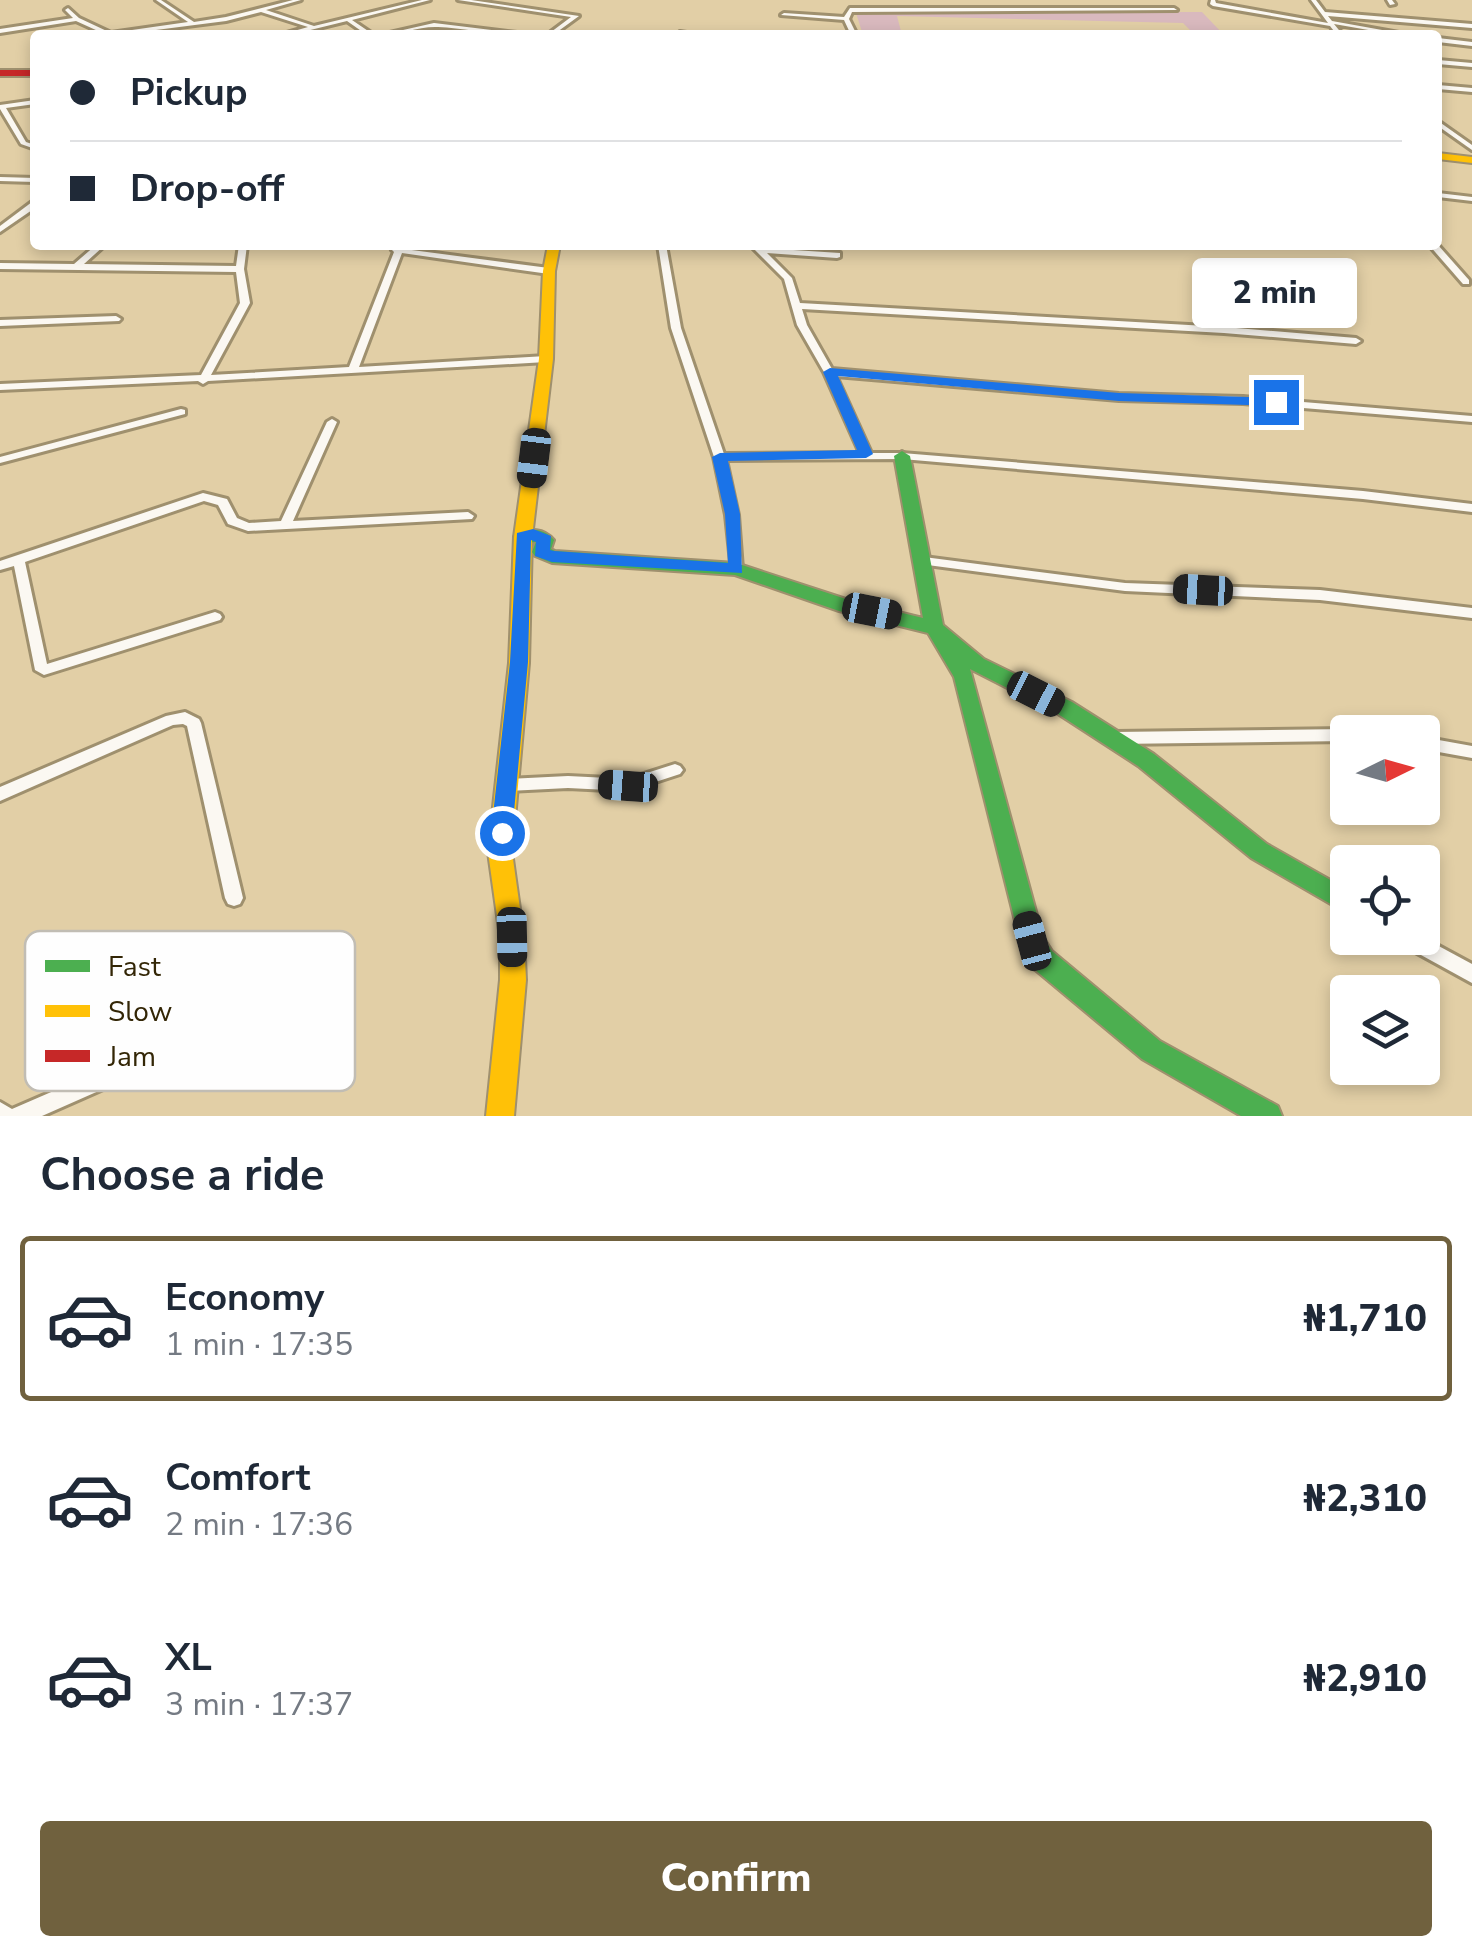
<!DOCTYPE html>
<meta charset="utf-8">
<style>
body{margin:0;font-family:"Nunito Sans",sans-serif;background:#f6f6f7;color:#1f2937;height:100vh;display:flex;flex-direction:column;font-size:38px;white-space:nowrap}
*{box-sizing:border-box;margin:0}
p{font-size:32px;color:#747a83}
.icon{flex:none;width:55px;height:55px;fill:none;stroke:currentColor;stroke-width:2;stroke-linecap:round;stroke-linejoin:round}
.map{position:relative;height:1116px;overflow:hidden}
.sheet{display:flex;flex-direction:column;background:#fff;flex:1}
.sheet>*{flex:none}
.top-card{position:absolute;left:30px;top:30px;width:1412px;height:220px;border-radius:10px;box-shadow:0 5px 15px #0003;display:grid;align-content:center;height:220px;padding:0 40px;background:#fff}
.needle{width:65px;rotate:85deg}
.buttons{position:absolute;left:1330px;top:715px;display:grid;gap:20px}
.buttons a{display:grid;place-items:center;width:110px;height:110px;border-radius:10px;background:#fff;box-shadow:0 5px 15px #0003;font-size:50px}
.end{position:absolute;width:45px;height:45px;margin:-22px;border:12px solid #1a73e8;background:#fff;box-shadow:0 0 0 5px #fff}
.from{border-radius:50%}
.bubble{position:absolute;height:70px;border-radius:10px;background:#fff;box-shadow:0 5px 15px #0003;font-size:32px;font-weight:800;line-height:70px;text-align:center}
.car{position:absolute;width:30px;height:60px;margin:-30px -15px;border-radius:12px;box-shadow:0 0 8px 2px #0007;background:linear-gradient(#222 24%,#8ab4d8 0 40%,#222 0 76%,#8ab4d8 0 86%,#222 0)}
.top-card b{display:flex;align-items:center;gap:35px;height:95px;font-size:38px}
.top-card b+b{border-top:2px solid #e0e1e3}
.top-card i{width:25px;height:25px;background:#1f2937}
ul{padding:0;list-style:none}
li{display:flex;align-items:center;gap:30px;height:165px;margin:0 20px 15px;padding:0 20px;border:5px solid transparent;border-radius:10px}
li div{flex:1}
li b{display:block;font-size:38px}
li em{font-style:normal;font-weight:800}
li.current{border-color:#70613e}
li>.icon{width:90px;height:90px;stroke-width:1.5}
h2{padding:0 40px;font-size:45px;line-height:120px}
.cta{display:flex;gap:20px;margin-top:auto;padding:20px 40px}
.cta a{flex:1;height:115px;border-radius:10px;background:#70613e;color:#fff;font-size:40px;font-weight:800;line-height:115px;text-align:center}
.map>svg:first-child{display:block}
</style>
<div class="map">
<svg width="1472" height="1116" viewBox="0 0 1472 1116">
<rect width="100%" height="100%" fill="#e2cfa6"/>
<polygon fill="#d9b9be" points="1202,12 1224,35 1195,35 1183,23 897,16 902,35 863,35 856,13"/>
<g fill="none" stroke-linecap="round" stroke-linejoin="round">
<g stroke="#9f906e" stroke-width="6">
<g id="street">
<polygon points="156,0 161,0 194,22 226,17 293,0 301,0 266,10 314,26 422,0 430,0 352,20 374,35 367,35 347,21 290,35 280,35 308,27 261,12 226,21 117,35 102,33 77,35 98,31 76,21 0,33 0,29 73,18 65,10 68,8 79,18 111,33 188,22"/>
<polygon points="458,0 471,0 579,16 553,35 547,35 571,17"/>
<polygon points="1211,0 1215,0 1216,3 1328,23 1311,0 1316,0 1325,12 1472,24 1472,28 1328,16 1332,21 1410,35 1397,35 1334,24 1343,35 1337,35 1330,26 1213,6 1210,4"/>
<polygon points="1387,0 1392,0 1395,4 1390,5"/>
<polygon points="850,8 1174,8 1177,10 852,12 849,19 857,35 851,35 844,20 781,15 784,13 844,17"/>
<path d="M 434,23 L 517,33 L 520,35 C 492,35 465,28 438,27 C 419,26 400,35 381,35 Z"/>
<polygon points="680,32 700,35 678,35"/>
<polygon points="1438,38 1472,42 1472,46 1438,42"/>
<polygon points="1438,60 1472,63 1472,67 1438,64"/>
<polygon points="1438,85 1472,88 1472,92 1438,89"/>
<polygon points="35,100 35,104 6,108 26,142 35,145 35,149 21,144 0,109 0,105"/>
<polygon points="1438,121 1472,145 1472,150 1438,126"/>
<polygon points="0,177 35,178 35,182 0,181"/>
<polygon points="1438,193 1472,197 1472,201 1438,197"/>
<polygon points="32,202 35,202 35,208 0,232 0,226"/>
<polygon points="96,245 105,245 84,264 236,266 239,245 247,245 244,269 250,303 211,375 349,367 394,252 392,250 398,245 403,245 404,249 549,268 553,271 549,274 402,253 359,367 546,356 551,359 546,362 208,381 203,384 198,381 0,390 0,384 201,375 240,303 236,272 0,269 0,263 74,264"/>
<polygon points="658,245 666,245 681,328 724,454 860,453 824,372 797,325 784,279 750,245 759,245 761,248 840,253 840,257 837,258 767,253 792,278 800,303 1224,327 1356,338 1361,341 1356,344 1224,333 802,309 807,325 832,369 1119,394 1243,397 1472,416 1472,422 1243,403 1119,400 836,376 871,453 902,453 1363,491 1472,504 1472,512 1363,499 902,459 726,460 738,515 742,569 736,573 732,572 726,515 714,457 671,328"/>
<polygon points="1429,245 1438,245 1469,280 1469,284 1463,284"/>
<polygon points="116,316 121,319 119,321 0,326 0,320"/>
<polygon points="181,409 185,410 185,414 0,463 0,457"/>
<polygon points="332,419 337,422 293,521 468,512 474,516 472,519 248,531 228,524 218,505 204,501 25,562 47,664 215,612 220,614 222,617 220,620 44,675 35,670 14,566 0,570 0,561 203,493 227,499 237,518 249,523 281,521 327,422"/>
<polygon points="924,557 1125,583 1320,590 1472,608 1472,618 1320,600 1125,591 920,564 918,561"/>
<polygon points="185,712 199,719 201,723 243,898 240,904 234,906 228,904 225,898 187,726 183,724 173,725 0,801 0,787 166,716"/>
<polygon points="1348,729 1354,732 1348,732 1348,741 1115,744 1110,742 1108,738 1110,734 1115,732"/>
<polygon points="1422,737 1472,746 1472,758 1422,749"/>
<polygon points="675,764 680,766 683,770 680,774 628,791 568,788 507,791 501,790 499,785 501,780 507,779 568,776 628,779"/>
<polygon points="1422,937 1472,964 1472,983 1401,944 1398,938"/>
<polygon points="303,983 309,986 312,992 309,998 42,1116 0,1116 0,1102 12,1109"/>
</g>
</g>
<g stroke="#9f906e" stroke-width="4">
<path id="fast" d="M 902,451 L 910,456 L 943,625 L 984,659 L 1072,702 L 1154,754 L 1267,844 L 1348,890 L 1348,914 L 1251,858 L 1138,766 L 1058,714 L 970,669 L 1043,937 L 1052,951 L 1160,1041 L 1278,1106 L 1282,1116 L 1241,1116 L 1142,1059 L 1034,969 L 1020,941 L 954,677 L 928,633 L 839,611 L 735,575 L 552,563 L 535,556 L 532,552 L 536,542 L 523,543 L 514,537 L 517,533 C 531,529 543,527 554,540 L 551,549 L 555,551 L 736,563 L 849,600 L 923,618 L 894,456 Z"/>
</g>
<g stroke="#9f906e" stroke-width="4">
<g id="slow">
<polygon points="1438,153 1472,157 1472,163 1438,159"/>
<polygon points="548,245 560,245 555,271 553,359 532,537 529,663 512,852 524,937 526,980 514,1116 486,1116 500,980 500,937 488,852 509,663 514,537 539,359 543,271"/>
</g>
</g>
<g stroke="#9f906e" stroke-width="4">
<rect id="jam" x="0" y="70" width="35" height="6"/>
</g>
<use href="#street" fill="#fbf8f2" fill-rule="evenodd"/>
<use href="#fast" fill="#4caf50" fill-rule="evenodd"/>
<use href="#slow" fill="#ffc107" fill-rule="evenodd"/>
<use href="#jam" fill="#c62828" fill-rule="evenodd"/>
</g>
<polygon fill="#1a73e8" points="830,368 1119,393 1276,398 1283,402 1276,406 1119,401 838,376 873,454 866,458 728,461 740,514 742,573 552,562 535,556 536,542 531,540 528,662 512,833 502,842 494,839 491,833 510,662 517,533 533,529 551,536 550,550 554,551 728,563 725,514 712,457 720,453 857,450 823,372"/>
<rect x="25" y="931" width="330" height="160" rx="15" fill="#fefefe" stroke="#c1bdb4" stroke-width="2.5"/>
<rect x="45" y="960" width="45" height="12" fill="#4caf50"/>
<rect x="45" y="1005" width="45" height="12" fill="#ffc107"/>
<rect x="45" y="1050" width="45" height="12" fill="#c62828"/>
<g font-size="28" fill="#332606">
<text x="108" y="976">Fast</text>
<text x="108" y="1021">Slow</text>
<text x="108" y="1066">Jam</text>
</g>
</svg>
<div class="buttons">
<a><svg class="needle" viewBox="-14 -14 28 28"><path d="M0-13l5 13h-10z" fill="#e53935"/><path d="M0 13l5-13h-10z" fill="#747a83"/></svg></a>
<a><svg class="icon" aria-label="locate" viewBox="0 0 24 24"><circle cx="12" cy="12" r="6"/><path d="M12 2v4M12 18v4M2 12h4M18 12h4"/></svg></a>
<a><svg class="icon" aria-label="layers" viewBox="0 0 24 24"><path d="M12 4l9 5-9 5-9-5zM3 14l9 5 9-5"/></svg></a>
</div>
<i class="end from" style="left:502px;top:833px"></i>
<i class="end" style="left:1276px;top:402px"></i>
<div class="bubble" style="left:1192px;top:258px;width:165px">2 min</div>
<i class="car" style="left:534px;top:458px;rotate:187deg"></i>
<i class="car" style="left:1203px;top:590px;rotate:273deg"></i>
<i class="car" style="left:872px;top:611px;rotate:101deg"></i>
<i class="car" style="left:1036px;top:694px;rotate:117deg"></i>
<i class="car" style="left:628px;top:786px;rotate:274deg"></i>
<i class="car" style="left:512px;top:937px;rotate:179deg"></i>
<i class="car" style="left:1032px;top:941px;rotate:345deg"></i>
<div class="top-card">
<b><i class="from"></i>Pickup</b>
<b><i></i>Drop-off</b>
</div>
</div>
<section class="sheet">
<h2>Choose a ride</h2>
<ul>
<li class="current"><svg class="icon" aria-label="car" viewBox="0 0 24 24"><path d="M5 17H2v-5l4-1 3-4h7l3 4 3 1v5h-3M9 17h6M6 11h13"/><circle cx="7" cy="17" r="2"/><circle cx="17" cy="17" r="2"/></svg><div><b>Economy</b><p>1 min · 17:35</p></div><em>₦1,710</em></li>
<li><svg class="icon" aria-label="car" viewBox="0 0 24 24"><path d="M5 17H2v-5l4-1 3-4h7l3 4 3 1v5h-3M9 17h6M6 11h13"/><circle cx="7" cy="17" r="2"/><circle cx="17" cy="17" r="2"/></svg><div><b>Comfort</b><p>2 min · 17:36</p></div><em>₦2,310</em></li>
<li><svg class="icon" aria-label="car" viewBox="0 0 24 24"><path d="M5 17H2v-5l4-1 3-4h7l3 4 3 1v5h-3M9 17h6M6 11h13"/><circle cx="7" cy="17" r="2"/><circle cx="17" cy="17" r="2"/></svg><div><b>XL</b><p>3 min · 17:37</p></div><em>₦2,910</em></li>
</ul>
<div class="cta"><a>Confirm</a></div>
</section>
